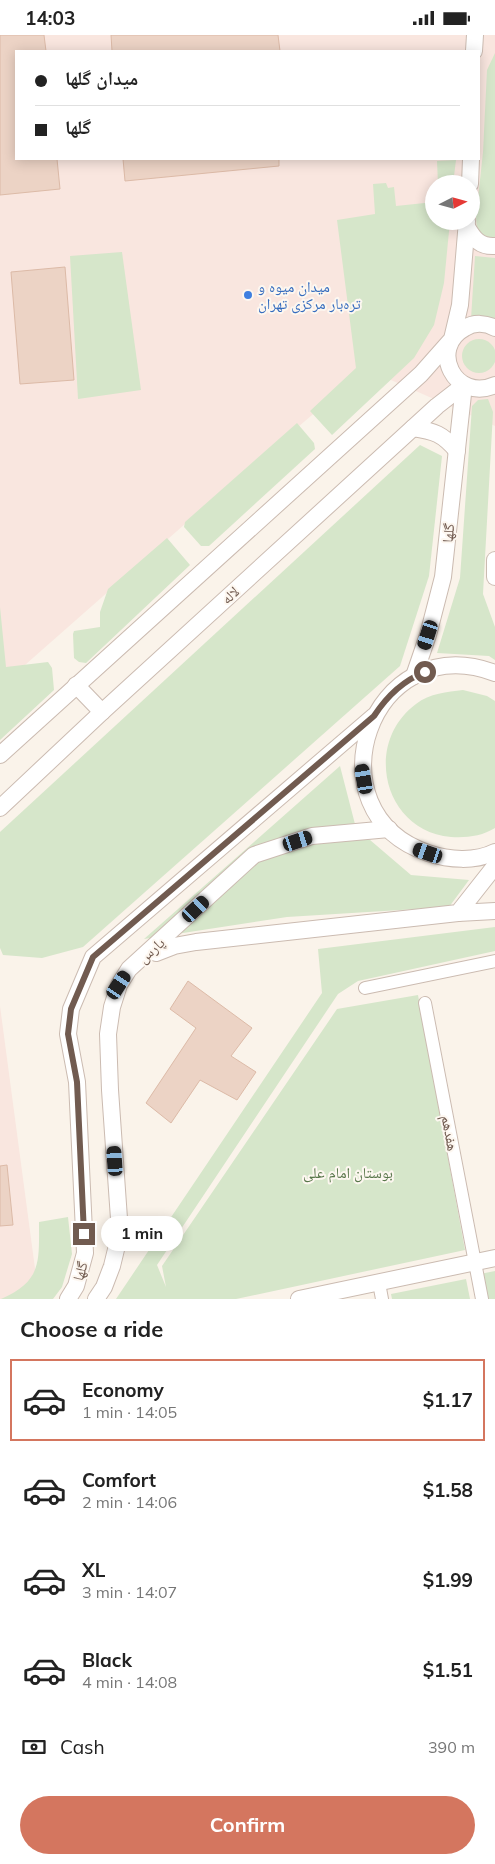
<!DOCTYPE html>
<meta charset="utf-8">
<style>
body{margin:0;font-family:Mulish,"Noto Naskh Arabic",sans-serif;background:#f6f6f6;color:#222;height:100vh;display:flex;flex-direction:column;font-size:19px;white-space:nowrap}
*{box-sizing:border-box;margin:0}
p{font-size:16px;color:#767676}
.icon{flex:none;width:28px;height:28px;fill:none;stroke:currentColor;stroke-width:2;stroke-linecap:round;stroke-linejoin:round}
.map{position:relative;height:1264px;overflow:hidden}
.drawer{display:flex;flex-direction:column;background:#fff;flex:1}
.drawer>*{flex:none}
.banner{position:absolute;left:15px;top:15px;width:465px;height:110px;border-radius:0px;box-shadow:0 2px 12px #0003;display:grid;align-content:center;height:110px;padding:0 20px;background:#fff}
.needle{width:32px;rotate:84deg}
.fabs{position:absolute;left:425px;top:140px;display:grid;gap:10px}
.fabs a{display:grid;place-items:center;width:55px;height:55px;border-radius:50%;background:#fff;box-shadow:0 2px 12px #0003;font-size:25px}
.end{position:absolute;width:22px;height:22px;margin:-11px;border:6px solid #715b50;background:#fff;box-shadow:0 0 0 2px #fff}
.from{border-radius:50%}
.bubble{position:absolute;height:35px;border-radius:18px;background:#fff;box-shadow:0 2px 12px #0003;font-size:16px;font-weight:700;line-height:35px;text-align:center}
.car{position:absolute;width:15px;height:30px;margin:-15px -8px;border-radius:6px;box-shadow:0 0 4px 1px #0007;background:linear-gradient(#222 24%,#8ab4d8 0 40%,#222 0 76%,#8ab4d8 0 86%,#222 0)}
.banner b{display:flex;align-items:center;gap:18px;height:48px;font-size:19px}
.banner b+b{border-top:1px solid #e0e0e0}
.banner i{width:12px;height:12px;background:#222}
ul{padding:0;list-style:none}
li{display:flex;align-items:center;gap:15px;height:82px;margin:0 10px 8px;padding:0 10px;border:2px solid transparent;border-radius:0px}
li div{flex:1}
li b{display:block;font-size:19px}
li em{font-style:normal;font-weight:700}
li.on{border-color:#d4765f}
li>.icon{width:45px;height:45px;stroke-width:1.5}
h2{padding:0 20px;font-size:22px;line-height:60px}
.pay{display:flex;align-items:center;gap:12px;height:55px;padding:0 20px;font-size:19px}
.pay p{margin-inline-start:auto}
.action{display:flex;gap:10px;margin-top:auto;padding:10px 20px}
.action a{flex:1;height:58px;border-radius:30px;background:#d4765f;color:#fff;font-size:20px;font-weight:700;line-height:58px;text-align:center}
.status{display:flex;justify-content:space-between;align-items:center;height:35px;padding:0 25px;background:#fff;direction:ltr}
.status svg{height:14px;fill:currentColor}
.map>svg:first-child{display:block}
</style>
<div class="status"><b>14:03</b><svg viewBox="0 0 49 12"><path d="M0 12V9h3v3zM5 12V6h3v6zM10 12V3h3v9zM15 12V0h3v12zM26 1h20v11H26zM47 4h2v5h-2z"/></svg></div>
<div class="map">
<svg width="495" height="1264" viewBox="0 0 495 1264">
<rect width="100%" height="100%" fill="#faf3ea"/>
<g fill="#f9e6df" fill-rule="evenodd">
<path d="M 0,0 L 495,0 L 495,391 L 366,334 L 202,474 L 0,652 ZM 16,16 L 479,16 L 479,124 L 16,124 ZM 434,149 L 471,149 L 471,186 L 434,186 Z"/>
<polygon points="0,971 38,1256 28,1264 0,1264"/>
</g>
<g fill="#d6e6ca">
<polygon points="495,18 495,203 492,206 477,197 476,182 483,117 487,35"/>
<polygon points="456,125 453,149 438,149 437,126"/>
<polygon points="386,148 388,153 394,152 396,171 434,167 434,186 450,186 444,248 434,290 414,323 332,400 310,376 356,333 337,185 375,179 373,149"/>
<polygon points="122,217 141,355 78,364 70,221"/>
<polygon points="475,221 495,223 495,285 471,284"/>
<circle cx="479" cy="321" r="17"/>
<polygon points="488,364 493,377 483,559 495,592 495,625 489,621 437,618 460,543 472,371 478,365"/>
<polygon points="297,388 314,408 315,414 209,511 201,511 184,492 185,487"/>
<polygon points="420,410 442,421 429,541 400,631 83,912 42,923 3,920 0,913 0,797"/>
<polygon points="167,503 190,530 86,628 79,627 74,623 73,599 74,596 100,592 100,577 108,554"/>
<polygon points="0,572 6,632 48,627 52,633 54,655 0,705"/>
<path d="M 463,655 L 487,661 L 495,666 L 495,793 C 482,801 467,803 451,802 C 383,796 363,708 416,669 C 430,658 447,657 463,655 Z"/>
<polygon points="340,731 356,793 411,840 469,845 449,872 287,882 144,904"/>
<polygon points="495,892 495,916 358,946 338,959 157,1230 166,1252 162,1231 337,974 418,960 465,1215 236,1264 116,1264 322,958 318,914"/>
<path d="M 68,1182 L 72,1219 L 62,1252 L 53,1264 L 1,1264 C 42,1246 39,1227 39,1187 Z"/>
<polygon points="495,1236 495,1264 486,1264 480,1239"/>
<polygon points="466,1244 470,1264 392,1264 391,1259"/>
</g>
<g fill="#ecd3c5" stroke="#dcbaa7">
<polygon points="0,0 44,0 46,16 16,16 16,124 57,124 60,154 0,160"/>
<polygon points="111,0 278,0 280,16 112,16"/>
<polygon points="123,124 279,124 279,131 125,146"/>
<polygon points="65,232 74,345 20,349 11,237"/>
<polygon points="188,946 252,993 231,1021 256,1037 237,1065 200,1045 171,1088 146,1068 196,993 170,974"/>
<polygon points="7,1130 13,1190 0,1191 0,1131"/>
</g>
<g fill="none" stroke-linecap="round" stroke-linejoin="round">
<g stroke="#cbbbb1" stroke-width="14">
<g id="minor">
<polyline points="365,953 495,926"/>
<polyline points="425,968 482,1264"/>
<polyline points="379,1248 382,1264"/>
</g>
</g>
<g stroke="#cbbbb1" stroke-width="18">
<g id="tertiary">
<polyline points="474,16 475,0"/>
<polyline points="470,149 471,124"/>
<path d="M 467,192 C 474,204 480,212 495,211"/>
<path d="M 495,293 C 486,288 474,287 465,293 C 428,313 455,368 495,350"/>
<path d="M 413,393 C 434,396 443,399 457,416"/>
<polyline points="495,525 495,542"/>
<path d="M 495,638 C 370,591 307,777 428,818 C 449,825 475,827 495,817"/>
<polyline points="414,641 428,600 443,542 464,350"/>
<polyline points="76,650 102,677"/>
<polyline points="0,720 421,339 452,304 460,270 467,186"/>
<polyline points="0,773 102,677 437,371 464,350"/>
<polyline points="458,878 495,876"/>
<polyline points="156,918 174,911 196,907 458,878 495,831"/>
<polyline points="68,1264 76,1251 85,1218 77,1047 68,999 71,974 93,922 374,681"/>
<polyline points="96,1264 104,1252 112,1231 120,1198 110,1055 108,999 112,972 119,950 129,934 254,820 312,801 389,794"/>
<polyline points="299,1264 495,1223"/>
</g>
</g>
<use href="#minor" stroke="#fff" stroke-width="12"/>
<use href="#tertiary" stroke="#fff" stroke-width="16"/>
</g>
<g fill="none" stroke-linecap="round" stroke-linejoin="round">
<path stroke="#715b50" stroke-width="6" d="M 84,1199 L 77,1047 L 68,999 L 71,974 L 93,922 L 374,681 C 387,661 402,646 425,637"/>
</g>
<circle fill="#3f7fe0" stroke="#fdf7f0" stroke-width="2" cx="248" cy="260" r="5"/>
<g text-anchor="middle" dominant-baseline="central" stroke-width="4" stroke-linejoin="round" paint-order="stroke">
<g font-size="15" fill="#366cbe" stroke="#fdf7f0" text-anchor="start">
<text x="258" y="251">میدان میوه و<tspan x="258" dy="17">تره‌بار مرکزی تهران</tspan></text>
</g>
<g font-size="15" fill="#715b50" stroke="#fdf7f0">
<text transform="translate(448 498) rotate(-84)">گلها</text>
<text transform="translate(230 560) rotate(-42)">لاله</text>
<text transform="translate(151 915) rotate(-42)">پارس</text>
<text transform="translate(450 1098) rotate(79)">هفدهم</text>
<text transform="translate(80 1236) rotate(-74)">گلها</text>
</g>
<g font-size="15" fill="#58764a" stroke="#fdf7f0">
<text x="348" y="1137">بوستان امام علی</text>
</g>
</g>
</svg>
<div class="fabs">
<a><svg class="needle" viewBox="-14 -14 28 28"><path d="M0-13l5 13h-10z" fill="#e53935"/><path d="M0 13l5-13h-10z" fill="#767676"/></svg></a>
</div>
<i class="end from" style="left:425px;top:637px"></i>
<i class="end" style="left:84px;top:1199px"></i>
<div class="bubble" style="left:101px;top:1181px;width:82px">1 min</div>
<i class="car" style="left:428px;top:600px;rotate:198deg"></i>
<i class="car" style="left:364px;top:744px;rotate:350deg"></i>
<i class="car" style="left:298px;top:806px;rotate:72deg"></i>
<i class="car" style="left:428px;top:818px;rotate:289deg"></i>
<i class="car" style="left:196px;top:874px;rotate:47deg"></i>
<i class="car" style="left:119px;top:950px;rotate:33deg"></i>
<i class="car" style="left:115px;top:1126px;rotate:356deg"></i>
<div class="banner">
<b><i class="from"></i>میدان گلها</b>
<b><i></i>گلها</b>
</div>
</div>
<section class="drawer">
<h2>Choose a ride</h2>
<ul>
<li class="on"><svg class="icon" aria-label="car" viewBox="0 0 24 24"><path d="M5 17H2v-5l4-1 3-4h7l3 4 3 1v5h-3M9 17h6M6 11h13"/><circle cx="7" cy="17" r="2"/><circle cx="17" cy="17" r="2"/></svg><div><b>Economy</b><p>1 min · 14:05</p></div><em>$1.17</em></li>
<li><svg class="icon" aria-label="car" viewBox="0 0 24 24"><path d="M5 17H2v-5l4-1 3-4h7l3 4 3 1v5h-3M9 17h6M6 11h13"/><circle cx="7" cy="17" r="2"/><circle cx="17" cy="17" r="2"/></svg><div><b>Comfort</b><p>2 min · 14:06</p></div><em>$1.58</em></li>
<li><svg class="icon" aria-label="car" viewBox="0 0 24 24"><path d="M5 17H2v-5l4-1 3-4h7l3 4 3 1v5h-3M9 17h6M6 11h13"/><circle cx="7" cy="17" r="2"/><circle cx="17" cy="17" r="2"/></svg><div><b>XL</b><p>3 min · 14:07</p></div><em>$1.99</em></li>
<li><svg class="icon" aria-label="car" viewBox="0 0 24 24"><path d="M5 17H2v-5l4-1 3-4h7l3 4 3 1v5h-3M9 17h6M6 11h13"/><circle cx="7" cy="17" r="2"/><circle cx="17" cy="17" r="2"/></svg><div><b>Black</b><p>4 min · 14:08</p></div><em>$1.51</em></li>
</ul>
<div class="pay"><svg class="icon" aria-label="cash" viewBox="0 0 24 24"><path d="M3 7h18v10H3z"/><circle cx="12" cy="12" r="2"/></svg>Cash<p>390 m</p></div>
<div class="action"><a>Confirm</a></div>
</section>
